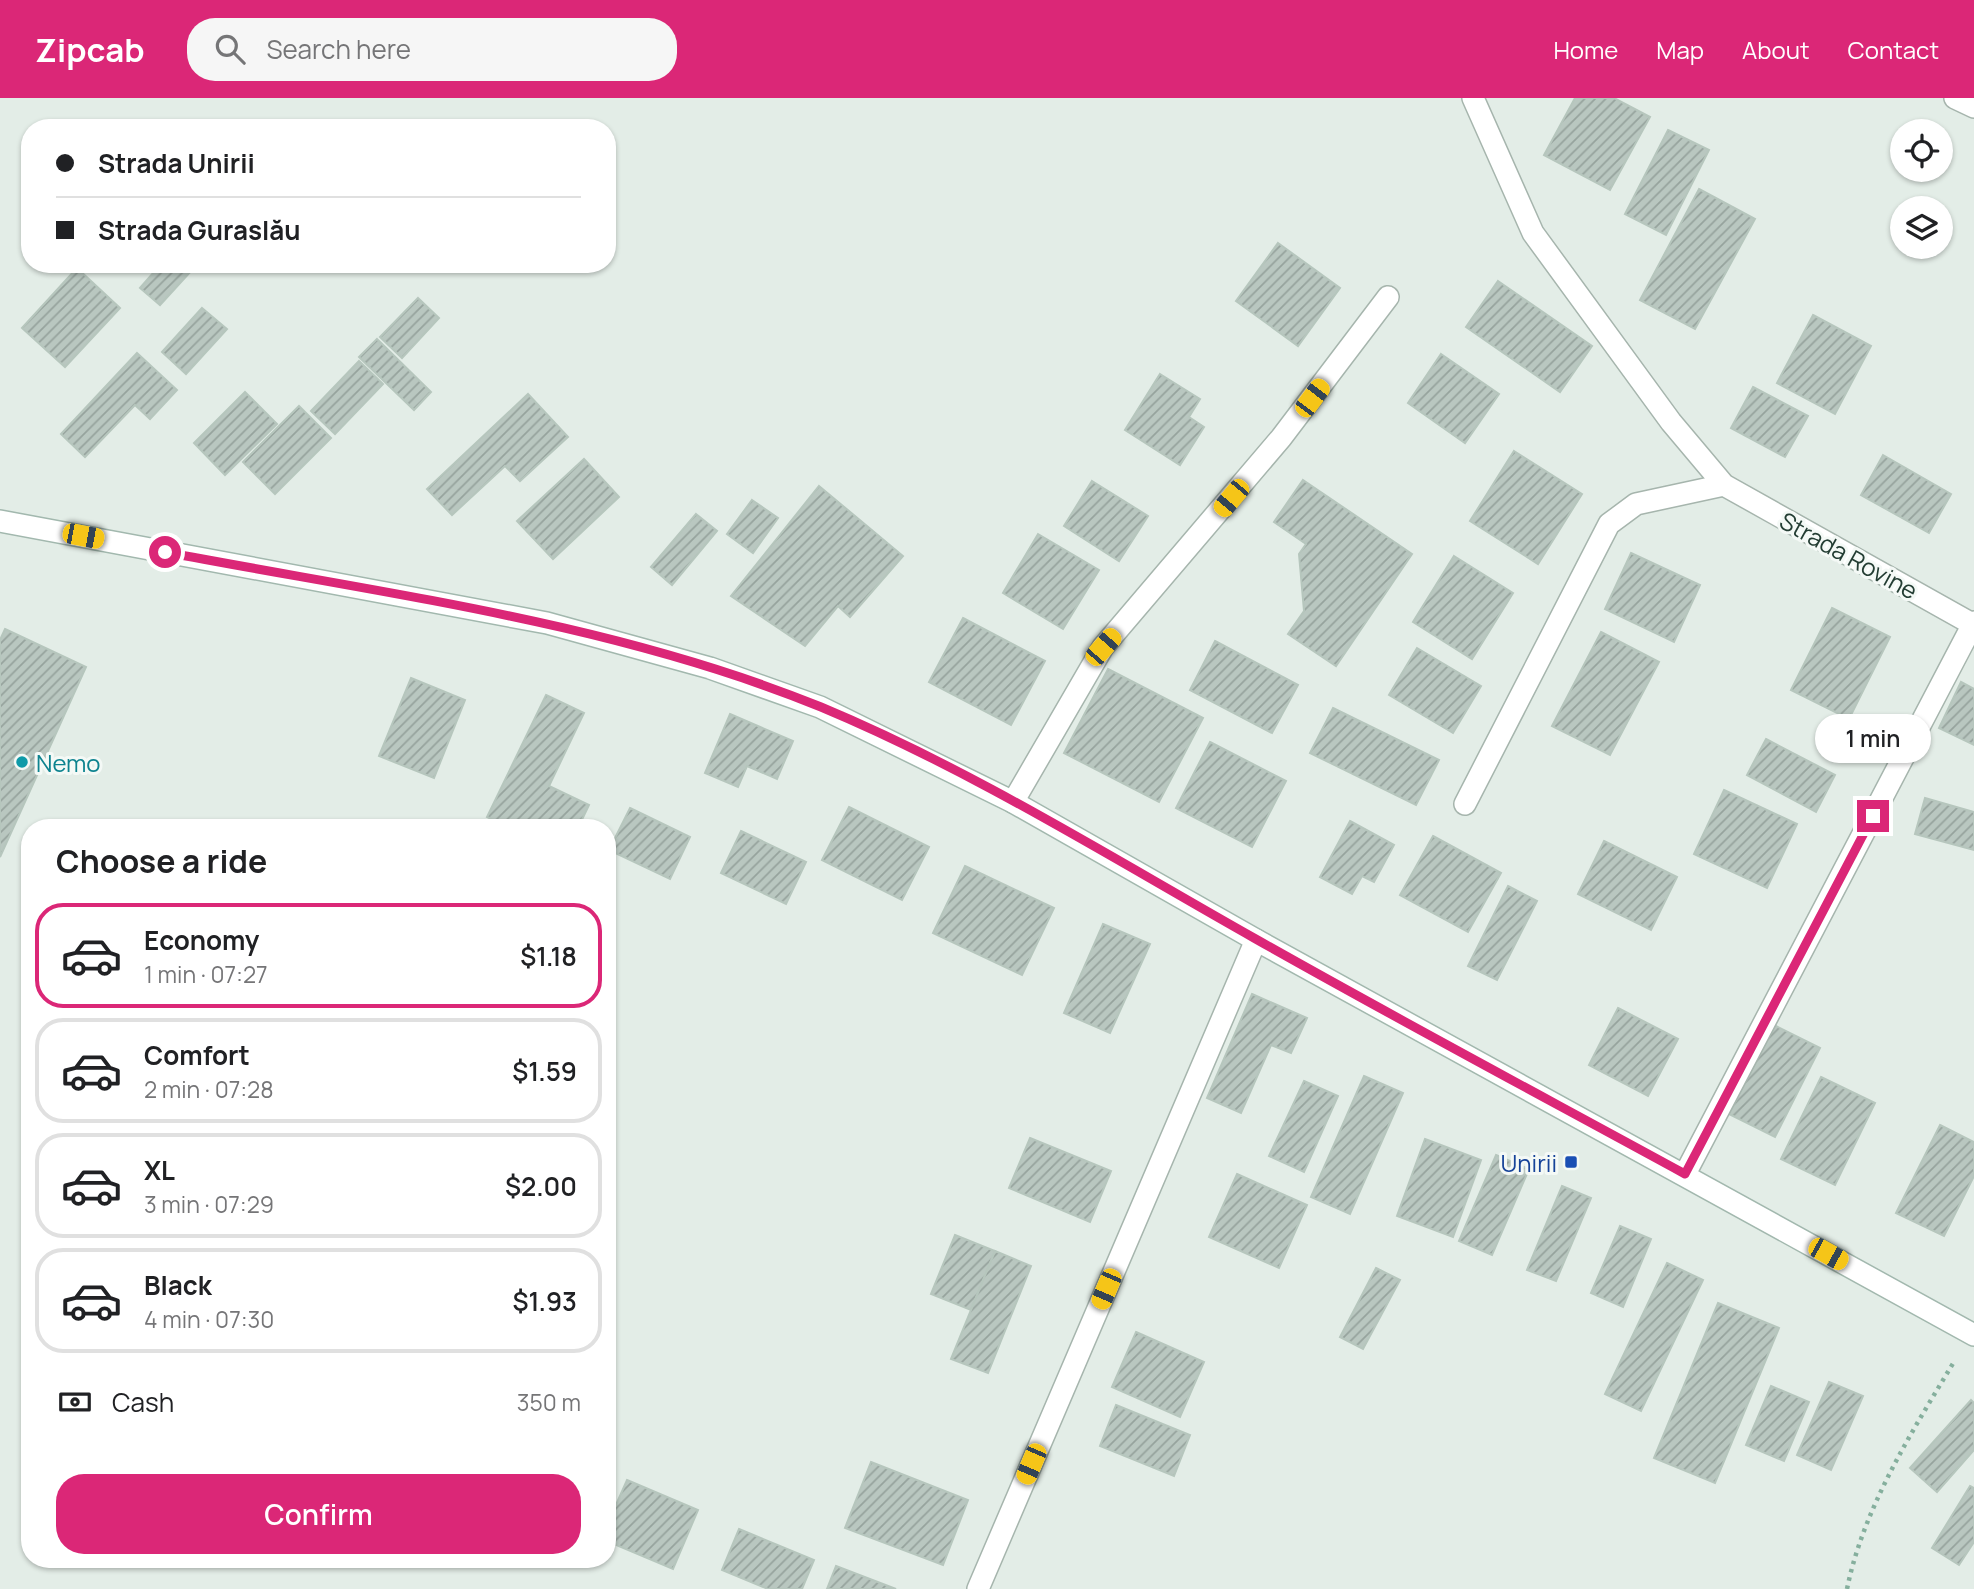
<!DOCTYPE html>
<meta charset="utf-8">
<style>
body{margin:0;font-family:Manrope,sans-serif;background:#f6f6f6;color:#202124;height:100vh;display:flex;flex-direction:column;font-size:26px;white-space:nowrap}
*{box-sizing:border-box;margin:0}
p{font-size:23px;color:#757577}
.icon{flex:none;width:38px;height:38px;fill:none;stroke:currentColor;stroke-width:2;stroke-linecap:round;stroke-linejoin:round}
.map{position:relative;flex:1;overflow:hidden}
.side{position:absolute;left:21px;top:721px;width:595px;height:749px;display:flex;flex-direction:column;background:#fff;border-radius:28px;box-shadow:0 2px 5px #0004}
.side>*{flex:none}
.guide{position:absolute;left:21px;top:21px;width:595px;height:154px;border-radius:28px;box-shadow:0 2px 5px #0004;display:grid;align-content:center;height:154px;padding:0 35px;background:#fff}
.controls{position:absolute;left:1890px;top:21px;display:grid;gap:14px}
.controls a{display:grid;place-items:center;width:63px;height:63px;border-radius:50%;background:#fff;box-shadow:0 2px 5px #0004;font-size:35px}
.end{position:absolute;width:32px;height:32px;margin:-16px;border:9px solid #db2777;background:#fff;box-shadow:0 0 0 4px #fff}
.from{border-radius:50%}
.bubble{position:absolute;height:49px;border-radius:24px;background:#fff;box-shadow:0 2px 5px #0004;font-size:23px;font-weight:600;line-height:49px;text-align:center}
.car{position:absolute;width:21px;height:42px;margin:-21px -10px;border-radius:9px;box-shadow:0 0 5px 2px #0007;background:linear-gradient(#f5c518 24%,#345 0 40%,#f5c518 0 76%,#345 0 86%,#f5c518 0)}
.guide b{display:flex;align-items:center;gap:24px;height:66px;font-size:26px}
.guide b+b{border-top:2px solid #e0e0e0}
.guide i{width:18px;height:18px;background:#202124}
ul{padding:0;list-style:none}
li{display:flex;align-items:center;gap:21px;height:105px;margin:0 14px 10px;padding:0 21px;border:4px solid #e0e0e0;border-radius:28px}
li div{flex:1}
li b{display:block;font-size:26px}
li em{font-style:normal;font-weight:600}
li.selected{border-color:#db2777}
li>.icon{width:63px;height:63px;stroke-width:1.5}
h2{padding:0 35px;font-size:32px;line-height:84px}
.pay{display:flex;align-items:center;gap:18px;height:77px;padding:0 35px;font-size:26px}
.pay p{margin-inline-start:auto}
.action{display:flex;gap:14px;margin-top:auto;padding:14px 35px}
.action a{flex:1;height:80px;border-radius:28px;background:#db2777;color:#fff;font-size:28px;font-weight:600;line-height:80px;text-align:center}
header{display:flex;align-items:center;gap:42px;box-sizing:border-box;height:98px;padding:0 35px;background:#db2777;color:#fff}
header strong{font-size:33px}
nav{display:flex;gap:38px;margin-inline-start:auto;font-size:24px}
.search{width:490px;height:63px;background:#f6f6f6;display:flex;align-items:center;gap:18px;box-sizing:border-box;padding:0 24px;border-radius:28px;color:#757577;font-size:26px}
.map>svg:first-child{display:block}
</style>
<header>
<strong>Zipcab</strong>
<div class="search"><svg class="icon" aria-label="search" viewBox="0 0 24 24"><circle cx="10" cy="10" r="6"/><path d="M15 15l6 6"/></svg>Search here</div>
<nav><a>Home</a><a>Map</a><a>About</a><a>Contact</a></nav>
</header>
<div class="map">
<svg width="1974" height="1491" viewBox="0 0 1974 1491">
<defs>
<pattern id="building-hatch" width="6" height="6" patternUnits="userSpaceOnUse" patternTransform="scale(1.75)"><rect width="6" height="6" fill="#b9c7c0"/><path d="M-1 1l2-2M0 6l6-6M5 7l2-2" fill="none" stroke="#96a39d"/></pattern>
</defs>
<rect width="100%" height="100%" fill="#e3ede7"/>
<g fill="url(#building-hatch)" stroke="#b6c6bd" stroke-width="2">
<polygon points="1575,0 1614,0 1650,19 1610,92 1544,57"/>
<polygon points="1668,32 1709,52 1666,137 1625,116"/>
<polygon points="1699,91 1755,121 1695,231 1640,202"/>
<polygon points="1278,145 1340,190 1298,248 1236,203"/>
<polygon points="161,166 186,166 192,172 160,207 140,190"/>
<polygon points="77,170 120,210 65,269 22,230"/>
<polygon points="1498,183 1592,248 1560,294 1466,229"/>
<polygon points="418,200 439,220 402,260 380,239"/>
<polygon points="202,210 227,231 186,276 162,254"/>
<polygon points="1813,217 1871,248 1835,316 1777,285"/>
<polygon points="377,241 431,294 414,312 359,259"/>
<polygon points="137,255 177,292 150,321 135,307 85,359 61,336"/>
<polygon points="1441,256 1499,296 1465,345 1408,305"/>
<polygon points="359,263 383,286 335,336 311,313"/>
<polygon points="1160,276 1200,301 1189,319 1204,329 1180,367 1125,332"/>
<polygon points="1753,289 1808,318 1785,359 1731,330"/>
<polygon points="245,294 277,326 225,377 194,345"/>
<polygon points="528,296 568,339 520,383 505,368 452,417 427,391"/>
<polygon points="299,308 331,340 275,396 243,364"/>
<polygon points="1514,353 1582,396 1538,466 1470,423"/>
<polygon points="1883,357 1951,396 1929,435 1861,397"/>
<polygon points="584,361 619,399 553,461 517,423"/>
<polygon points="1303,382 1412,456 1336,568 1288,536 1304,513 1299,456 1306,446 1274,424"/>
<polygon points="1092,383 1148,418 1119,463 1064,428"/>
<polygon points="819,388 903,458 850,519 838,508 805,548 731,498"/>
<polygon points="752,402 778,420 753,455 727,436"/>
<polygon points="696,416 717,433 672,487 651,469"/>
<polygon points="1038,436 1099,472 1063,531 1003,495"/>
<polygon points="1631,455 1700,487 1674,544 1605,511"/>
<polygon points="1454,458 1513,495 1472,561 1413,524"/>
<polygon points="1832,510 1890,539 1849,621 1791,592"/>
<polygon points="963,520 1045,563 1011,627 929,584"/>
<polygon points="5,531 86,569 0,759 0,542"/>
<polygon points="1601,534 1659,564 1610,657 1552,628"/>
<polygon points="1215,543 1298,587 1272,635 1190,592"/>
<polygon points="1417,550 1481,588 1453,635 1389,597"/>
<polygon points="1108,571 1203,620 1159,704 1064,655"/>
<polygon points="411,580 465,602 434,680 379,658"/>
<polygon points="1961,584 1974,591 1974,647 1939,630"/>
<polygon points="546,597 584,615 549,688 589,707 578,730 511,730 487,719"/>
<polygon points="1333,610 1439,662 1416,707 1310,655"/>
<polygon points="730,616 793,643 777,681 747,668 738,689 705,675"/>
<polygon points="1766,641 1835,677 1816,714 1747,677"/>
<polygon points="1210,644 1286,683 1252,749 1176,710"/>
<polygon points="1724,692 1797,726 1767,790 1694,756"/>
<polygon points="1925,700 1974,714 1974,752 1915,736"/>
<polygon points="849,709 929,749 902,802 822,762"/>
<polygon points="630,710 690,739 670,781 609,752"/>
<polygon points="1350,723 1394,747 1374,784 1362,778 1352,796 1320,779"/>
<polygon points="741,733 806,764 786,806 721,775"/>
<polygon points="1433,738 1501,775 1468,834 1400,797"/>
<polygon points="1604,743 1677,779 1651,832 1578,796"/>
<polygon points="965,768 1054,810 1022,877 933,835"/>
<polygon points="1508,788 1537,803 1497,882 1468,868"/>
<polygon points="1103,826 1150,846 1110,935 1064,915"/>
<polygon points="1252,896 1307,920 1291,955 1271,947 1241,1015 1207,1000"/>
<polygon points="1618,910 1678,941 1648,998 1589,967"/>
<polygon points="1774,927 1820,950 1775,1039 1729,1016"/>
<polygon points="1364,978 1403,995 1350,1116 1311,1099"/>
<polygon points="1821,979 1875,1005 1835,1087 1781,1061"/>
<polygon points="1304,983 1338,998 1304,1074 1269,1058"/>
<polygon points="1940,1027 1974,1044 1974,1078 1944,1138 1896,1115"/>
<polygon points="1030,1040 1111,1073 1090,1124 1009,1090"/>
<polygon points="1425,1041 1481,1062 1453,1139 1397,1118"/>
<polygon points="1496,1057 1529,1071 1492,1157 1459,1143"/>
<polygon points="1237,1076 1307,1107 1279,1170 1209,1139"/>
<polygon points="1562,1088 1591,1100 1556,1183 1527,1172"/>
<polygon points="1620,1128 1651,1141 1623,1209 1591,1195"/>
<polygon points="955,1137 995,1153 971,1212 931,1196"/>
<polygon points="995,1153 1031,1168 988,1275 951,1261"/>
<polygon points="1667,1165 1703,1182 1641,1313 1605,1296"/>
<polygon points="1376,1170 1400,1182 1363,1251 1340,1239"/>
<polygon points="1718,1205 1779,1230 1715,1385 1654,1360"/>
<polygon points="1136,1234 1204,1264 1180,1319 1112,1289"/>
<polygon points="1829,1284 1863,1298 1831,1372 1797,1357"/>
<polygon points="1771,1288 1809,1304 1784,1363 1746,1347"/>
<polygon points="1971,1302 1974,1305 1974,1352 1937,1394 1910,1370"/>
<polygon points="1116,1307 1190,1337 1174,1378 1100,1348"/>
<polygon points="871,1364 968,1402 943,1467 845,1430"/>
<polygon points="627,1382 698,1412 673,1471 607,1443 607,1427"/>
<polygon points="1970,1388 1974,1390 1974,1444 1959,1467 1932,1450"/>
<polygon points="739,1431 814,1462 802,1491 768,1491 722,1472"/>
<polygon points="836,1468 896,1491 827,1491"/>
</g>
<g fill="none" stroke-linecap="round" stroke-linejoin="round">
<g stroke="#a6b5ad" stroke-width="24">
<g id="minor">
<polyline points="1473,0 1533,135 1671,324 1724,387 1974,527"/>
<polyline points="1955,0 1974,9"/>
<polyline points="1013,704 1103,549 1281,340 1388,199"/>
<polyline points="1465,706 1609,426 1636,406 1724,387"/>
<polyline points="1685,1076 1974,524"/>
<polyline points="978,1491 1256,842"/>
</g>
</g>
<g stroke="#a2b8ae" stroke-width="24">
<polyline id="secondary" points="0,423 547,525 710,570 820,609 1013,704 1256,842 1974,1237"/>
</g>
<path stroke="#85af9d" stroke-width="4.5" stroke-dasharray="3.5 5" stroke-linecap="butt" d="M 1847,1491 C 1864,1408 1912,1334 1955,1262"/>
<use href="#minor" stroke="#fff" stroke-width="21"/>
<use href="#secondary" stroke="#fff" stroke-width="21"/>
</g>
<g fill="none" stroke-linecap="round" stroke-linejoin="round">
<path stroke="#db2777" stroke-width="9" d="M 165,454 C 385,496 612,524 821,609 C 972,672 1112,760 1254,840 C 1397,921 1542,998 1685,1076 L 1873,718"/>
</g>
<circle fill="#0f9aa8" stroke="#f4f9f6" stroke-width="2.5" cx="22" cy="664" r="7"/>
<rect fill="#1a4fb4" stroke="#f4f9f6" stroke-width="2.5" x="1564" y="1057" width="14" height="14" rx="3.5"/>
<g text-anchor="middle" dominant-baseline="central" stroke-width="6" stroke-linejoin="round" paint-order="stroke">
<g font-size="24" fill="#233d33" stroke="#f4f9f6">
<text transform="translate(1849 457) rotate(29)">Strada Rovine</text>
</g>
<g font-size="24" fill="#0d838f" stroke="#f4f9f6" text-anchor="start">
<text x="36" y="664">Nemo</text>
</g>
<g font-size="24" fill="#164399" stroke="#f4f9f6" text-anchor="end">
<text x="1557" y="1064">Unirii</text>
</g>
</g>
</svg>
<div class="controls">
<a><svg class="icon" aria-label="locate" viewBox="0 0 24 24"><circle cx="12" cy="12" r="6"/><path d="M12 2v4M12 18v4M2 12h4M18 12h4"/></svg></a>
<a><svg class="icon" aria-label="layers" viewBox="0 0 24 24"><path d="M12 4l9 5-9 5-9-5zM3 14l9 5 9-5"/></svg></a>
</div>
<i class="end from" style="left:165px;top:454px"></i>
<i class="end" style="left:1873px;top:718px"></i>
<div class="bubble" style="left:1815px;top:616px;width:116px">1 min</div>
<i class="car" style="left:1312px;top:300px;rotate:37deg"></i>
<i class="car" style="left:1231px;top:400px;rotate:220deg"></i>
<i class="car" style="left:83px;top:438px;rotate:101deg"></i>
<i class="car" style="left:1103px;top:549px;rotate:41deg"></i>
<i class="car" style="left:1828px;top:1156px;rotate:119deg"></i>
<i class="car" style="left:1106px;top:1191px;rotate:203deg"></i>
<i class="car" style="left:1031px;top:1366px;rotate:203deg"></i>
<div class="guide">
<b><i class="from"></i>Strada Unirii</b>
<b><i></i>Strada Guraslău</b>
</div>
<section class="side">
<h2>Choose a ride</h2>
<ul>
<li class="selected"><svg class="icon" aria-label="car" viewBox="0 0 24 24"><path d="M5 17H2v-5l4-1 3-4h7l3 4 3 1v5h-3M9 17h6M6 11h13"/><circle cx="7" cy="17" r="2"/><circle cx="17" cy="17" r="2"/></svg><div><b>Economy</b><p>1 min · 07:27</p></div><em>$1.18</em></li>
<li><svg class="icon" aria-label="car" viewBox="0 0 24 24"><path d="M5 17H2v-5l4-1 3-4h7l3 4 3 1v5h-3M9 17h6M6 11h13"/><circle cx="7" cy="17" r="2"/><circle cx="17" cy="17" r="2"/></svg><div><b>Comfort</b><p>2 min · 07:28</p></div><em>$1.59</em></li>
<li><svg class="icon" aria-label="car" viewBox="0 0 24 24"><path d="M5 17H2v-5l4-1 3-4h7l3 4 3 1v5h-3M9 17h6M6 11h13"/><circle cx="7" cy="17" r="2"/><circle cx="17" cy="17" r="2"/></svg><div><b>XL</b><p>3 min · 07:29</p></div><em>$2.00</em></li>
<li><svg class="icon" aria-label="car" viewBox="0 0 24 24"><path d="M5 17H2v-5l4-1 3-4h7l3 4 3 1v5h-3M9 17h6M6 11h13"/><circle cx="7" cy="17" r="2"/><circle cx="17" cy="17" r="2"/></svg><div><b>Black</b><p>4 min · 07:30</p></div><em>$1.93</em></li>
</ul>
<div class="pay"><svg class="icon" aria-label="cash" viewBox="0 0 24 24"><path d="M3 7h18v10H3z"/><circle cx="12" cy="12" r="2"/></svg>Cash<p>350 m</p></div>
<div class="action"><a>Confirm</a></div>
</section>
</div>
